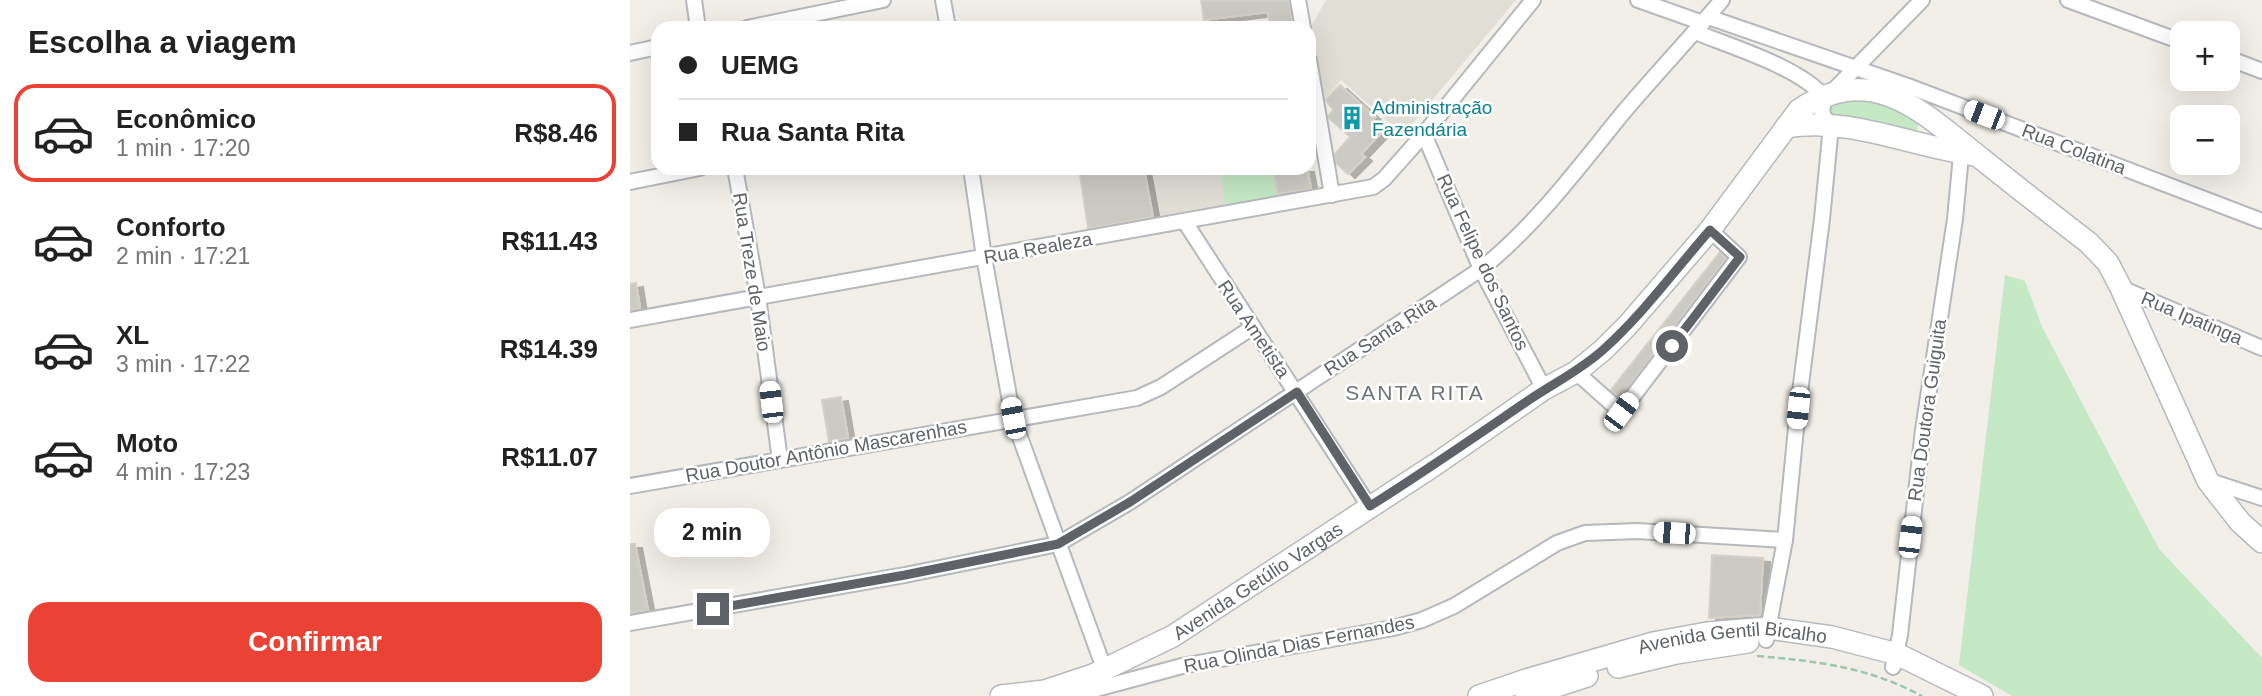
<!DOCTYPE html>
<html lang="pt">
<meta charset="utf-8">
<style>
body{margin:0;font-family:Arial,sans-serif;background:#f2f2f2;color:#222;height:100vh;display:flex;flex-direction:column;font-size:26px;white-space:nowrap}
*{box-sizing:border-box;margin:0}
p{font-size:23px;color:#767676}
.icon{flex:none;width:38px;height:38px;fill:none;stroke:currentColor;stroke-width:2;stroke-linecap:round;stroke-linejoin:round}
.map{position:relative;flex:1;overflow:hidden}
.sheet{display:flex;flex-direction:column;background:#fff;width:630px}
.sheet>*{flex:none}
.top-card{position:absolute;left:21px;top:21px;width:665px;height:154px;border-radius:21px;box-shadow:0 7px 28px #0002;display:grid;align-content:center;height:154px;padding:0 28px;background:#fff}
.fabs{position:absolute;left:1540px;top:21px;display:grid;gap:14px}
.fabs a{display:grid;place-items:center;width:70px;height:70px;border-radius:14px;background:#fff;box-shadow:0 7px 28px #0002;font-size:35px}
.end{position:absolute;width:32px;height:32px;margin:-16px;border:9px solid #5f6368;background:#fff;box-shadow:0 0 0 4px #fff}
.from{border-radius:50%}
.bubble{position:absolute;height:49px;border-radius:21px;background:#fff;box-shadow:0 7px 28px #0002;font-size:23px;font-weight:700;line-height:49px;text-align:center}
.car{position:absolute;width:21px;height:42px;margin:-21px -10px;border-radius:9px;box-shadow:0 0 5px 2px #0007;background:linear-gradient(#fff 24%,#345 0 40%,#fff 0 76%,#345 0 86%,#fff 0)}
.top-card b{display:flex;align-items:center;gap:24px;height:66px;font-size:26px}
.top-card b+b{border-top:2px solid #e0e0e0}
.top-card i{width:18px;height:18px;background:#222}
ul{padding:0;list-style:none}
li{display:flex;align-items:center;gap:21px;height:98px;margin:0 14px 10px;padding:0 14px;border:4px solid transparent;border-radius:21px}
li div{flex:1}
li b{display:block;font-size:26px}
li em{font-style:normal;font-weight:700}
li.on{border-color:#ea4335}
li>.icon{width:63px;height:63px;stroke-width:1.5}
h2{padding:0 28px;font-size:32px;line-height:84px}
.action{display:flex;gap:14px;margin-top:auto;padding:14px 28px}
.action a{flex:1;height:80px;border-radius:21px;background:#ea4335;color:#fff;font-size:28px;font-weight:700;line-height:80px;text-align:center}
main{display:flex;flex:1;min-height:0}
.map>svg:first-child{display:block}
</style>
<main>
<section class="sheet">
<h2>Escolha a viagem</h2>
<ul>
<li class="on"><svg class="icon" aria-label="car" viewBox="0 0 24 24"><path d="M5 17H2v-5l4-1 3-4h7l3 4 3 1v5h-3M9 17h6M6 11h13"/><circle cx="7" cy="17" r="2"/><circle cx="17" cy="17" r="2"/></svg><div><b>Econômico</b><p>1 min · 17:20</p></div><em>R$8.46</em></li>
<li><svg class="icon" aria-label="car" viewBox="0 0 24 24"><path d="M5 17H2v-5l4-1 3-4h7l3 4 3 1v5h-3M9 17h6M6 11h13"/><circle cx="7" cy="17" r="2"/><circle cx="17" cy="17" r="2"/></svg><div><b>Conforto</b><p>2 min · 17:21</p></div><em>R$11.43</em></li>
<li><svg class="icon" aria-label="car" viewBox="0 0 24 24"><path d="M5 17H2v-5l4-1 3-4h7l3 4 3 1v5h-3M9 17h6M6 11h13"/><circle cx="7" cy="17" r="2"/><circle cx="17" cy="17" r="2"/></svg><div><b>XL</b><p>3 min · 17:22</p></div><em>R$14.39</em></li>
<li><svg class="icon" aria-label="car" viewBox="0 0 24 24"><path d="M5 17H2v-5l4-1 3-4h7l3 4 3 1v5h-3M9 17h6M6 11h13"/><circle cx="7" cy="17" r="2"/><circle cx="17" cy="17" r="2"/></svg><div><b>Moto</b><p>4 min · 17:23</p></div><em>R$11.07</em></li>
</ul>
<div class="action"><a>Confirmar</a></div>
</section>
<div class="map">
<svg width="1632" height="696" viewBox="0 0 1632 696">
<defs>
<filter id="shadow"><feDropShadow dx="7" dy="4" stdDeviation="0" flood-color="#0004"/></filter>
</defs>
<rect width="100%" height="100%" fill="#f1efe8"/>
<g fill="#e1ded6">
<polygon points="696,0 886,0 773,135 711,80 694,101 679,30"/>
<polygon points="514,168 643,168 648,196 523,217"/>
</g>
<g fill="#c5e8c5">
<polygon points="1203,97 1262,103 1288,123 1288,129 1284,132 1200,118 1197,110"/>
<polygon points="591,168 643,168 648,196 595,204"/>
<polygon points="1375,275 1395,281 1412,327 1529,549 1632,658 1632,696 1382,696 1329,665"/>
</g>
<g fill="#cccac5" stroke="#d6d1c6" stroke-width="2" filter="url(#shadow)">
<polygon points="571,0 659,0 663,28 640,28 638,12 574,20"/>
<polygon points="710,85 745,117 742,120 753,131 731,154 735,157 718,174 706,163 705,154 720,137 698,117 703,110 696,100"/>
<polygon points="449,168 514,168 523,217 458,228"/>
<polygon points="643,168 677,168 681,188 648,194"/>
<polygon points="1090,252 1096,258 990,398 981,390"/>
<polygon points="6,283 10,308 0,310 0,284"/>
<polygon points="211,397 218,438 199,442 192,400"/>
<polygon points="0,544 5,544 18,610 0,613"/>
<polygon points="1082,555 1133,558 1130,615 1079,618"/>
</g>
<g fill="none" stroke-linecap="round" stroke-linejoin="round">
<g stroke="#b5b8bc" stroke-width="18">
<g id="street">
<polyline points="64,0 68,28"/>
<polyline points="313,0 318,28"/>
<polyline points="668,0 673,28"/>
<polyline points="1008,0 1073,23"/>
<polyline points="1438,0 1552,42"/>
<polyline points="1078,17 1278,86 1632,221"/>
<polyline points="117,28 253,0"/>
<path d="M 1065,32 C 1100,46 1171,68 1194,97 L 1192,114 L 1201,126 L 1192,219 L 1168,408 L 1155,540 L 1136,640"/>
<polyline points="0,53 28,47"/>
<polyline points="1598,58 1632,71"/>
<polyline points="679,60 702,195"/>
<polyline points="1201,93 1292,0"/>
<polyline points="794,134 851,269 914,389"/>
<polyline points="105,168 128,297 150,460"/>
<polyline points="341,168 354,257 383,418 475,671"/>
<polyline points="0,182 70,168"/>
<polyline points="555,222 739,506"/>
<polyline points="1491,288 1632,348"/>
<polyline points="0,320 743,187 754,179 794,134 903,0"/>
<polyline points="946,372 991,412 1109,257 1080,230"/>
<polyline points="1580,481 1632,498"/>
<polyline points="0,486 507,398 531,387 623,327"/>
<path d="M 0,623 L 275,575 L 428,544 L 500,502 L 851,269 C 906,225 948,168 992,114 C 1025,75 1059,39 1092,0"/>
<polyline points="1263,667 1270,635 1293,430 1325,219 1332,144"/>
<polyline points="421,692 448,694 552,666 763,628 792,620 824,606 927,543 955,533 1007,531 1155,540"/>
</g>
</g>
<g stroke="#b6babf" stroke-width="24">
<g id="secondary">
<path d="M 1156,127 C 1220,116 1283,147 1345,155"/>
<polyline points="988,667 1046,653 1118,642"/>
<path id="s1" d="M 371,696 L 415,691 L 463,675 L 543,636 L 806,464 L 914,389 L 946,372 L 973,350 L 997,326 L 1080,230 L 1169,110 C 1245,59 1295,115 1353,160 C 1388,188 1424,216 1459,243 L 1478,263 L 1491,288 L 1578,481 L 1610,522 L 1632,542"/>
<path id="s2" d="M 849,696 L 896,680 L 1023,643 L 1077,633 L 1138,628 L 1202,637 L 1267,654 L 1352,696"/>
<polyline points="896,696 957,676"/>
</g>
</g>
<path stroke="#9cc7a9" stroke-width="2.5" stroke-dasharray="7 3.5" stroke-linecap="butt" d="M 1127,656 C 1187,661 1238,667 1292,696"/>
<use href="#street" stroke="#fff" stroke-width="14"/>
<use href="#secondary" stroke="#fff" stroke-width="21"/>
</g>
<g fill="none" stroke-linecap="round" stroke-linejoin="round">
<path stroke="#5f6368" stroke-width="9" d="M 83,609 L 275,575 L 428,544 L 500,502 L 667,392 L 740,506 C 794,472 846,436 899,400 C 924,383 951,370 974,349 C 1013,314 1045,270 1080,230 L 1110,257 L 1042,346"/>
</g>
<defs>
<g id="building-bare" transform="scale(1.89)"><path d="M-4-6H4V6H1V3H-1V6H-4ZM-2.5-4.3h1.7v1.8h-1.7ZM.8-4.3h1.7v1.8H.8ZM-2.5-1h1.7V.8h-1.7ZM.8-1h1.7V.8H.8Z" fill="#0f9aa8" stroke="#fff" stroke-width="2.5" paint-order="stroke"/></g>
</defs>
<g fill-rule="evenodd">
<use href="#building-bare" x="722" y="118"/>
</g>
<g text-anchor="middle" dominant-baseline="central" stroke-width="5" stroke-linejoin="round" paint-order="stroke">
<g font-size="19" fill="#0d838f" stroke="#fff" text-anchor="start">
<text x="742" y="107">Administração<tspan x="742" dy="22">Fazendária</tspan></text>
</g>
<g font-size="19" fill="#5f6368" stroke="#fff">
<text transform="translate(1444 149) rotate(21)">Rua Colatina</text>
<text transform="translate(408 248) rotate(-10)">Rua Realeza</text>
<text transform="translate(853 262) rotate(65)">Rua Felipe dos Santos</text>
<text transform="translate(122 272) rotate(81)">Rua Treze de Maio</text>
<text transform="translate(1562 318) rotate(23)">Rua Ipatinga</text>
<text transform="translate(624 329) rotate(56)">Rua Ametista</text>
<text transform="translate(750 336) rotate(-33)">Rua Santa Rita</text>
<text transform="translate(1297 410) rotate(-82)">Rua Doutora Guiguita</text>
<text transform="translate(196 451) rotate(-10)">Rua Doutor Antônio Mascarenhas</text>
<text stroke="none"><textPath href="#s1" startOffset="285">Avenida Getúlio Vargas</textPath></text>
<text transform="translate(669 644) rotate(-11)">Rua Olinda Dias Fernandes</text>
<text stroke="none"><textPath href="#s2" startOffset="262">Avenida Gentil Bicalho</textPath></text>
</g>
<g font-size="21" letter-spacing="2" fill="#70757a" stroke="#fff">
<text x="785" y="392">SANTA RITA</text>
</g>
</g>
</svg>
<div class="fabs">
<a>+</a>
<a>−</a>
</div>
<i class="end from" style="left:1042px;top:346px"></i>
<i class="end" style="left:83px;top:609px"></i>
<div class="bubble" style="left:24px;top:508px;width:116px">2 min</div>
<i class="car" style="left:1354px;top:115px;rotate:291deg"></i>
<i class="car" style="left:141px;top:402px;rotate:353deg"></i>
<i class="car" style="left:1168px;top:408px;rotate:186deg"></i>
<i class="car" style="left:991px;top:412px;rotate:37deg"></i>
<i class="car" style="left:383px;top:418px;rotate:349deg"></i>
<i class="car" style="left:1044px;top:533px;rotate:274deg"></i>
<i class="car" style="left:1280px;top:537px;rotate:7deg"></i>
<div class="top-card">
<b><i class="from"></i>UEMG</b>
<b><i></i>Rua Santa Rita</b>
</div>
</div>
</main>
